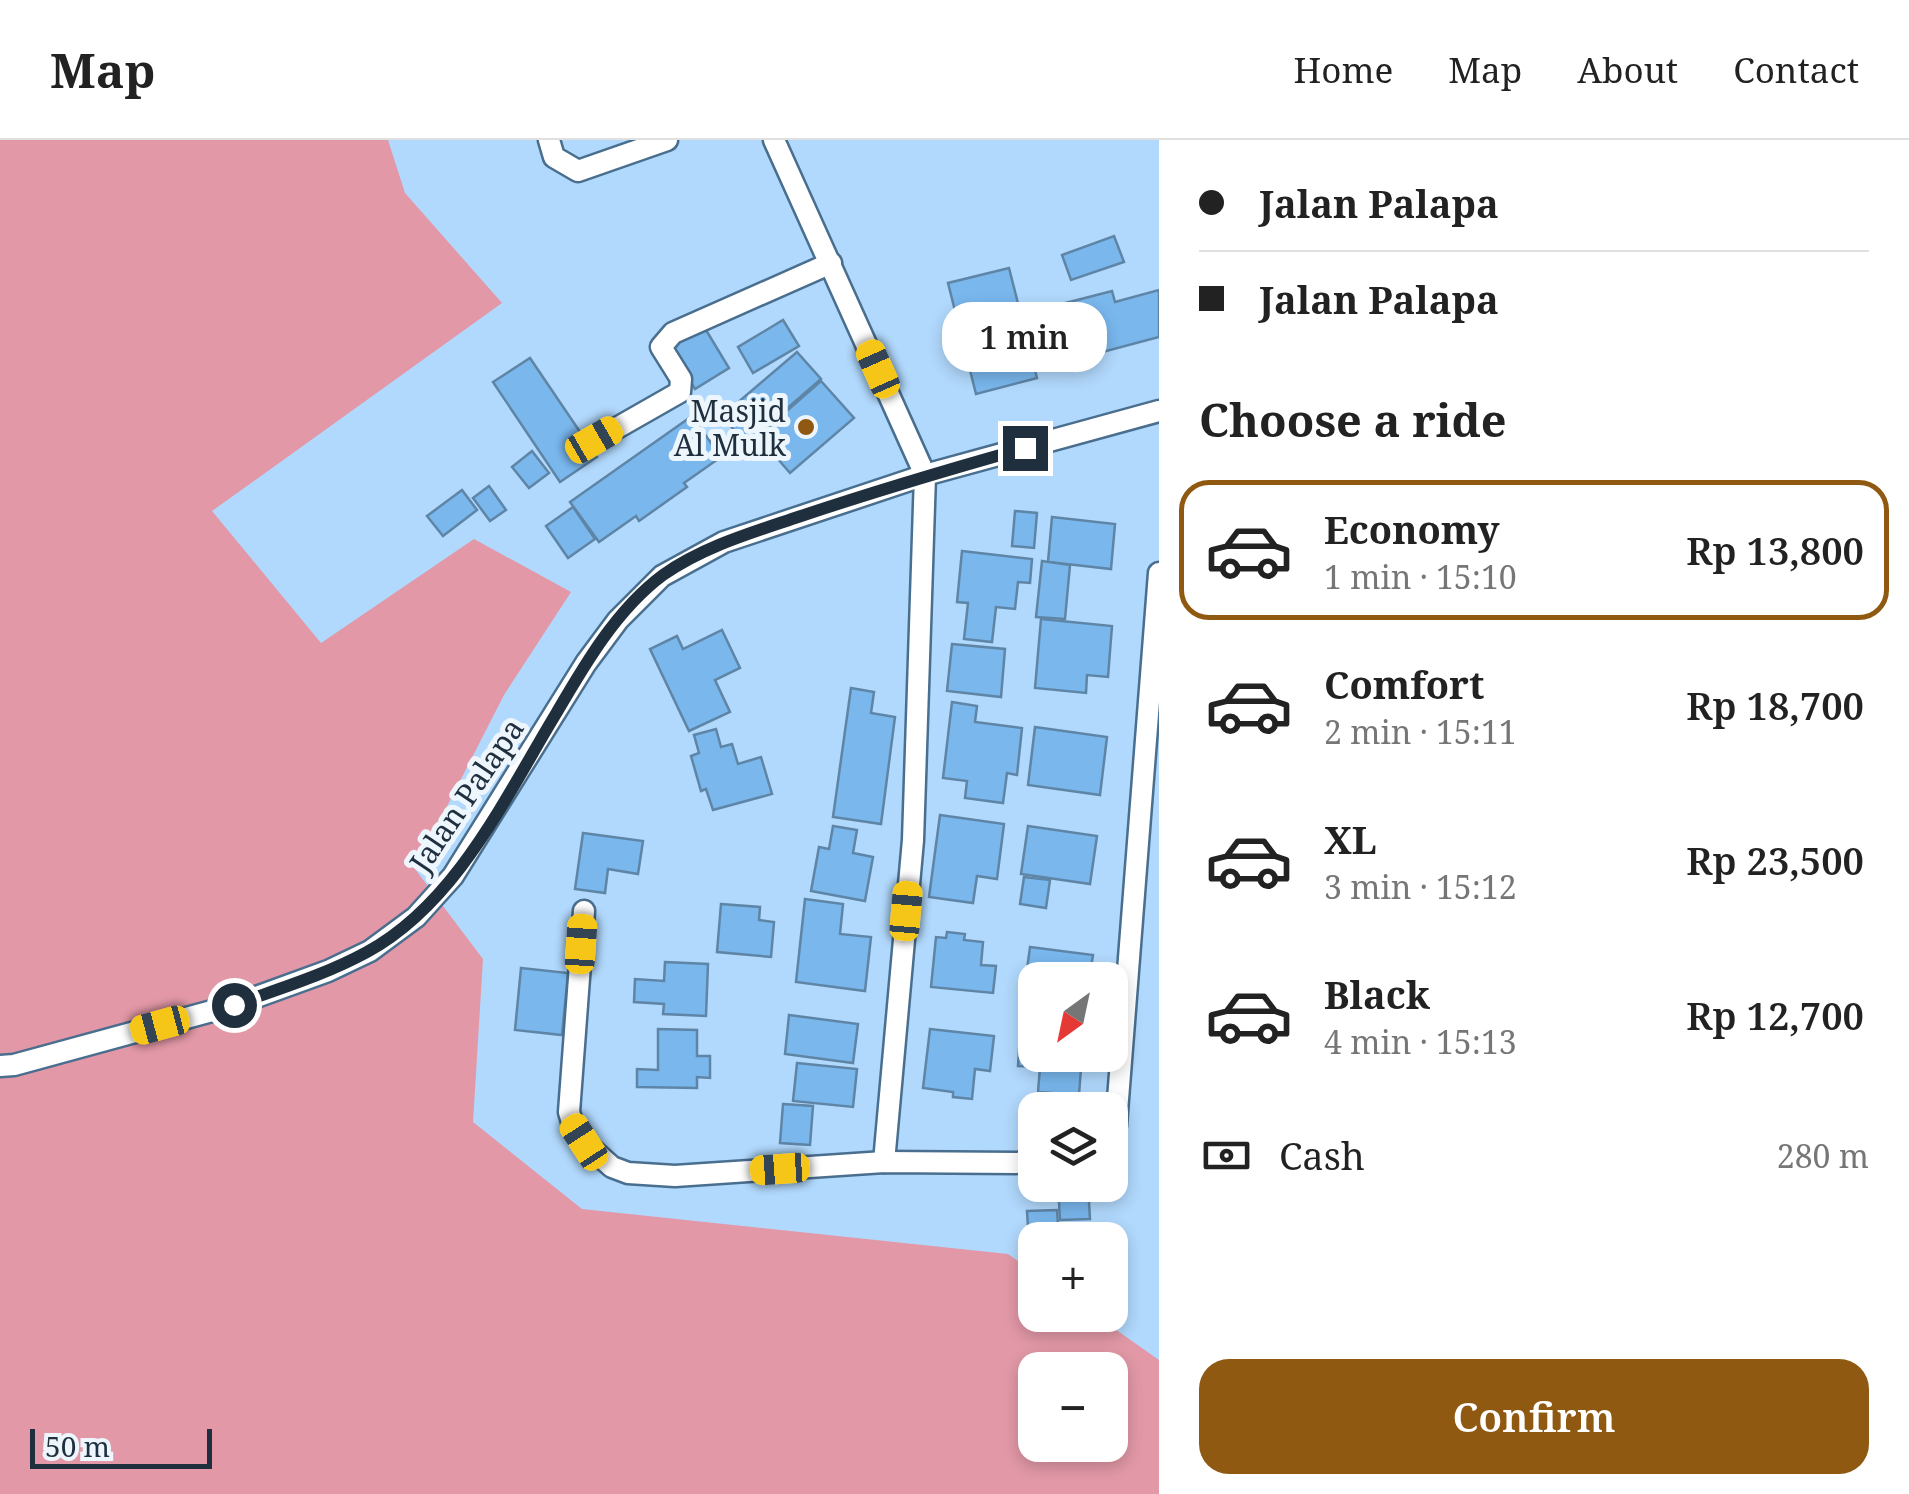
<!DOCTYPE html>
<meta charset="utf-8">
<style>
body{margin:0;font-family:"Noto Serif",serif;background:#f6f6f6;color:#222;height:100vh;display:flex;flex-direction:column;font-size:38px;white-space:nowrap}
*{box-sizing:border-box;margin:0}
p{font-size:32px;color:#767676}
.icon{flex:none;width:55px;height:55px;fill:none;stroke:currentColor;stroke-width:2;stroke-linecap:round;stroke-linejoin:round}
.map{position:relative;flex:1;overflow:hidden}
.panel{display:flex;flex-direction:column;background:#fff;width:750px}
.panel>*{flex:none}
.banner{display:grid;align-content:center;height:220px;padding:0 40px;background:#fff}
.needle{width:65px;rotate:213deg}
.controls{position:absolute;left:1018px;top:822px;display:grid;gap:20px}
.controls a{display:grid;place-items:center;width:110px;height:110px;border-radius:20px;background:#fff;box-shadow:0 5px 15px #0003;font-size:50px}
.scale{position:absolute;left:30px;bottom:25px;width:182px;box-sizing:border-box;padding-left:10px;border:5px solid #1f2f3d;border-top:0;font-size:28px;line-height:35px;white-space:nowrap;color:#1f2f3d;-webkit-text-stroke:8px #eef6fd;paint-order:stroke}
.end{position:absolute;width:45px;height:45px;margin:-22px;border:12px solid #1f2f3d;background:#fff;box-shadow:0 0 0 5px #fff}
.from{border-radius:50%}
.bubble{position:absolute;height:70px;border-radius:30px;background:#fff;box-shadow:0 5px 15px #0003;font-size:32px;font-weight:600;line-height:70px;text-align:center}
.car{position:absolute;width:30px;height:60px;margin:-30px -15px;border-radius:12px;box-shadow:0 0 8px 2px #0007;background:linear-gradient(#f5c518 24%,#345 0 40%,#f5c518 0 76%,#345 0 86%,#f5c518 0)}
.banner b{display:flex;align-items:center;gap:35px;height:95px;font-size:38px}
.banner b+b{border-top:2px solid #e0e0e0}
.banner i{width:25px;height:25px;background:#222}
ul{padding:0;list-style:none}
li{display:flex;align-items:center;gap:30px;height:140px;margin:0 20px 15px;padding:0 20px;border:5px solid transparent;border-radius:30px}
li div{flex:1}
li b{display:block;font-size:38px}
li em{font-style:normal;font-weight:600}
li.current{border-color:#905911}
li>.icon{width:90px;height:90px;stroke-width:1.5}
h2{padding:0 40px;font-size:45px;line-height:120px}
.pay{display:flex;align-items:center;gap:25px;height:110px;padding:0 40px;font-size:38px}
.pay p{margin-inline-start:auto}
.button{display:flex;gap:20px;margin-top:auto;padding:20px 40px}
.button a{flex:1;height:115px;border-radius:30px;background:#905911;color:#fff;font-size:40px;font-weight:600;line-height:115px;text-align:center}
header{display:flex;align-items:center;gap:60px;box-sizing:border-box;height:140px;padding:0 50px;background:#fff;border-bottom:2px solid #e0e0e0}
header strong{font-size:48px}
nav{display:flex;gap:55px;margin-inline-start:auto;font-size:35px}
main{display:flex;flex:1;min-height:0}
.map>svg:first-child{display:block}
</style>
<header>
<strong>Map</strong>
<nav><a>Home</a><a>Map</a><a>About</a><a>Contact</a></nav>
</header>
<main>
<div class="map">
<svg width="1159" height="1354" viewBox="0 0 1159 1354">
<rect width="100%" height="100%" fill="#b1d9fd"/>
<path fill="#e298a7" fill-rule="evenodd" d="M 0,0 L 388,0 L 405,53 L 502,163 L 212,371 L 321,503 L 474,399 L 571,452 L 504,555 L 415,729 L 483,819 L 473,982 L 582,1069 L 1008,1114 L 1035,1133 L 1035,1175 L 1095,1175 L 1159,1220 L 1159,1354 L 0,1354 ZM 1035,1230 L 1110,1230 L 1110,1305 L 1035,1305 Z"/>
<g fill="#79b7ed" stroke="#5f85a6" stroke-width="2.5">
<polygon points="1114,96 1124,122 1071,140 1062,115"/>
<polygon points="1009,128 1037,238 976,254 948,143"/>
<polygon points="1159,150 1159,197 1065,222 1050,167 1112,151 1115,162"/>
<polygon points="1049,170 1062,218 1037,225 1024,176"/>
<polygon points="783,180 799,206 753,233 738,207"/>
<polygon points="703,185 729,228 695,249 669,206"/>
<polygon points="797,212 821,239 746,304 722,276"/>
<polygon points="530,218 597,317 560,342 493,242"/>
<polygon points="821,241 854,278 790,333 758,296"/>
<polygon points="692,276 721,317 684,343 687,347 639,381 636,376 599,402 570,362"/>
<polygon points="532,311 549,333 529,348 512,327"/>
<polygon points="489,346 506,370 490,381 473,358"/>
<polygon points="462,350 477,370 443,396 427,376"/>
<polygon points="573,367 595,399 568,418 546,386"/>
<polygon points="1015,371 1037,373 1034,408 1012,406"/>
<polygon points="1052,377 1115,384 1111,429 1048,422"/>
<polygon points="962,411 1032,419 1030,443 1018,442 1015,469 996,467 992,502 964,499 968,463 957,462"/>
<polygon points="1042,421 1070,425 1065,479 1036,477"/>
<polygon points="1041,479 1112,486 1108,537 1087,535 1086,553 1035,548"/>
<polygon points="722,490 740,528 715,540 730,572 689,591 650,509 677,496 683,509"/>
<polygon points="952,504 1005,509 1001,557 947,551"/>
<polygon points="851,548 874,552 871,573 895,577 881,684 833,677"/>
<polygon points="952,562 977,566 975,582 1022,588 1017,635 1007,633 1003,663 965,658 967,641 943,638"/>
<polygon points="1035,587 1107,597 1100,655 1028,645"/>
<polygon points="716,589 721,607 732,604 738,624 761,617 772,654 713,670 706,649 701,651 691,616 699,613 694,595"/>
<polygon points="940,675 1004,684 997,739 977,736 973,763 929,757"/>
<polygon points="833,686 857,690 853,713 873,717 865,761 811,751 819,707 829,709"/>
<polygon points="1028,686 1097,696 1090,744 1021,734"/>
<polygon points="583,693 643,701 638,734 608,729 605,753 575,749"/>
<polygon points="1024,737 1050,740 1046,768 1020,764"/>
<polygon points="805,759 843,764 840,794 871,797 865,851 796,842"/>
<polygon points="721,764 760,767 759,780 774,782 771,817 717,812"/>
<polygon points="947,792 965,794 964,800 983,802 981,825 996,826 993,853 931,847 936,797 946,798"/>
<polygon points="1030,807 1093,815 1089,840 1035,840 1035,860 1023,859"/>
<polygon points="665,822 708,824 706,876 663,874 664,864 634,862 635,839 664,841"/>
<polygon points="521,828 568,833 562,895 515,890"/>
<polygon points="789,875 858,884 853,923 785,914"/>
<polygon points="658,889 697,890 697,916 710,916 710,938 697,937 697,948 637,947 637,929 658,930"/>
<polygon points="930,889 994,896 990,931 975,929 972,959 953,957 953,952 923,948"/>
<polygon points="1020,894 1035,895 1035,915 1082,915 1079,955 1038,952 1040,927 1018,926"/>
<polygon points="797,923 857,929 853,967 793,961"/>
<polygon points="783,964 813,966 810,1005 780,1003"/>
<polygon points="1058,1045 1088,1045 1090,1079 1060,1080"/>
<polygon points="1057,1070 1059,1100 1035,1100 1035,1105 1029,1105 1027,1071"/>
</g>
<g fill="none" stroke-linecap="round" stroke-linejoin="round">
<g stroke="#496e8e" stroke-width="25">
<g id="minor">
<polyline points="549,0 554,17 578,31 667,0"/>
<polyline points="774,0 925,335 913,700 884,1022"/>
<polyline points="594,301 680,252 681,239 661,207 673,193 831,123"/>
<polyline points="584,771 569,972 573,985 584,1002 612,1027 628,1033 675,1036 884,1022 1035,1023"/>
<polyline points="0,926 14,925 234,865 328,831 370,811 416,777 453,736 586,523 618,480 662,436 724,402 925,335 1159,271"/>
<polyline points="1110,1001 1116,985 1159,433"/>
</g>
</g>
<use href="#minor" stroke="#fff" stroke-width="20"/>
</g>
<g fill="none" stroke-linecap="round" stroke-linejoin="round">
<path stroke="#1f2f3d" stroke-width="12" d="M 234,865 C 278,849 325,835 367,812 C 457,763 506,656 557,572 C 585,524 617,469 663,435 C 704,406 754,392 801,376 C 876,351 950,329 1025,308"/>
</g>
<circle fill="#905911" stroke="#eef6fd" stroke-width="4" cx="806" cy="287" r="10"/>
<g text-anchor="middle" dominant-baseline="central" stroke-width="10" stroke-linejoin="round" paint-order="stroke">
<g font-size="30" fill="#1f2f3d" stroke="#eef6fd" text-anchor="end">
<text x="786" y="270">Masjid<tspan x="786" dy="34">Al Mulk</tspan></text>
</g>
<g font-size="30" fill="#1f2f3d" stroke="#eef6fd">
<text transform="translate(466 655) rotate(-56)">Jalan Palapa</text>
</g>
</g>
</svg>
<div class="controls">
<a><svg class="needle" viewBox="-14 -14 28 28"><path d="M0-13l5 13h-10z" fill="#e53935"/><path d="M0 13l5-13h-10z" fill="#767676"/></svg></a>
<a><svg class="icon" aria-label="layers" viewBox="0 0 24 24"><path d="M12 4l9 5-9 5-9-5zM3 14l9 5 9-5"/></svg></a>
<a>+</a>
<a>−</a>
</div>
<div class="scale">50 m</div>
<i class="end from" style="left:234px;top:865px"></i>
<i class="end" style="left:1025px;top:308px"></i>
<div class="bubble" style="left:942px;top:162px;width:165px">1 min</div>
<i class="car" style="left:878px;top:229px;rotate:336deg"></i>
<i class="car" style="left:594px;top:300px;rotate:60deg"></i>
<i class="car" style="left:906px;top:771px;rotate:5deg"></i>
<i class="car" style="left:581px;top:804px;rotate:4deg"></i>
<i class="car" style="left:160px;top:885px;rotate:255deg"></i>
<i class="car" style="left:584px;top:1002px;rotate:327deg"></i>
<i class="car" style="left:780px;top:1029px;rotate:266deg"></i>
</div>
<section class="panel">
<div class="banner">
<b><i class="from"></i>Jalan Palapa</b>
<b><i></i>Jalan Palapa</b>
</div>
<h2>Choose a ride</h2>
<ul>
<li class="current"><svg class="icon" aria-label="car" viewBox="0 0 24 24"><path d="M5 17H2v-5l4-1 3-4h7l3 4 3 1v5h-3M9 17h6M6 11h13"/><circle cx="7" cy="17" r="2"/><circle cx="17" cy="17" r="2"/></svg><div><b>Economy</b><p>1 min · 15:10</p></div><em>Rp 13,800</em></li>
<li><svg class="icon" aria-label="car" viewBox="0 0 24 24"><path d="M5 17H2v-5l4-1 3-4h7l3 4 3 1v5h-3M9 17h6M6 11h13"/><circle cx="7" cy="17" r="2"/><circle cx="17" cy="17" r="2"/></svg><div><b>Comfort</b><p>2 min · 15:11</p></div><em>Rp 18,700</em></li>
<li><svg class="icon" aria-label="car" viewBox="0 0 24 24"><path d="M5 17H2v-5l4-1 3-4h7l3 4 3 1v5h-3M9 17h6M6 11h13"/><circle cx="7" cy="17" r="2"/><circle cx="17" cy="17" r="2"/></svg><div><b>XL</b><p>3 min · 15:12</p></div><em>Rp 23,500</em></li>
<li><svg class="icon" aria-label="car" viewBox="0 0 24 24"><path d="M5 17H2v-5l4-1 3-4h7l3 4 3 1v5h-3M9 17h6M6 11h13"/><circle cx="7" cy="17" r="2"/><circle cx="17" cy="17" r="2"/></svg><div><b>Black</b><p>4 min · 15:13</p></div><em>Rp 12,700</em></li>
</ul>
<div class="pay"><svg class="icon" aria-label="cash" viewBox="0 0 24 24"><path d="M3 7h18v10H3z"/><circle cx="12" cy="12" r="2"/></svg>Cash<p>280 m</p></div>
<div class="button"><a>Confirm</a></div>
</section>
</main>
